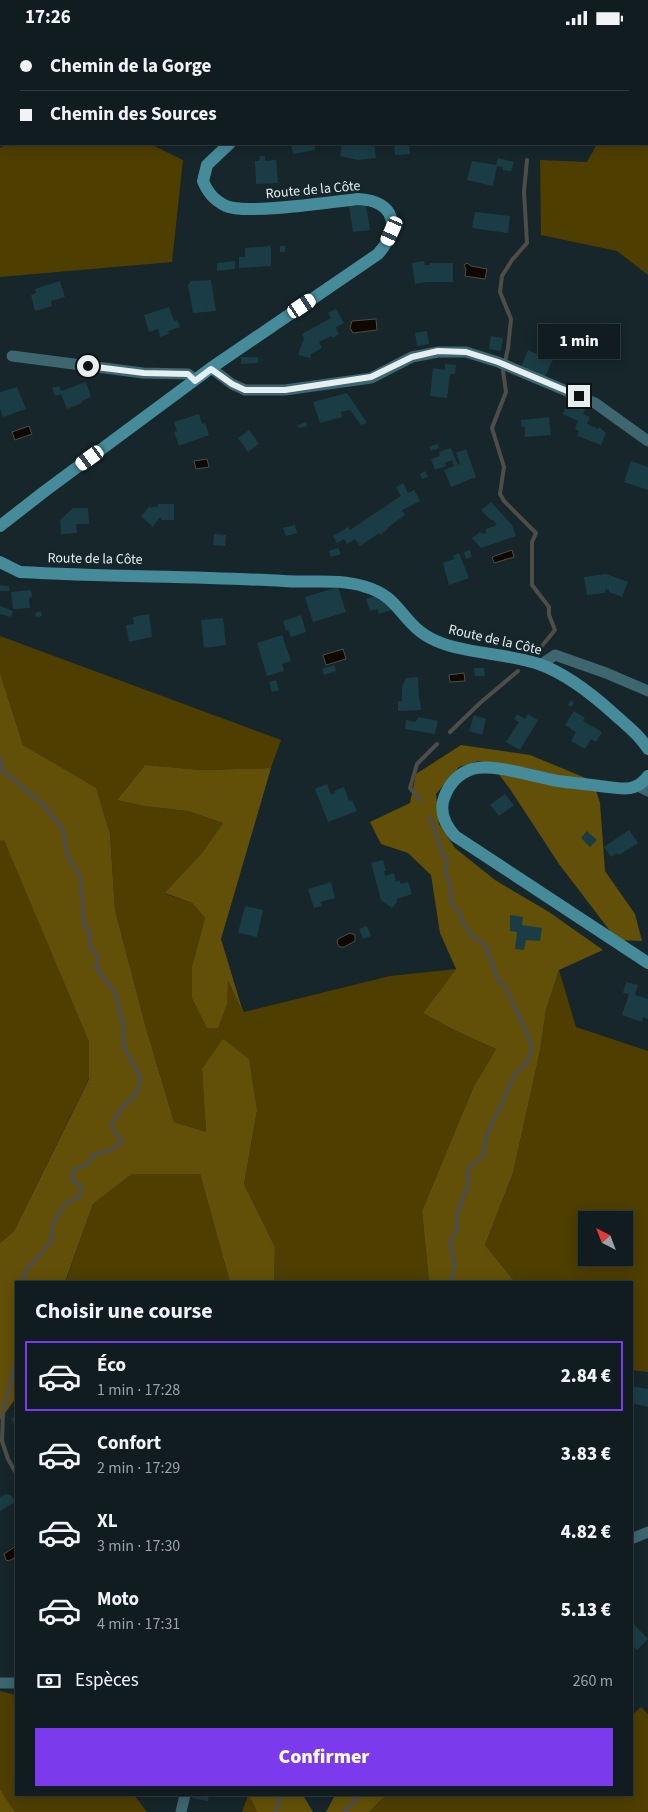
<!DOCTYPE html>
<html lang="fr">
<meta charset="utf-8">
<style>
body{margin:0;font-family:"Source Sans 3",sans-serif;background:#192529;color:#f1f3f6;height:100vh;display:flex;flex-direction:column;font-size:19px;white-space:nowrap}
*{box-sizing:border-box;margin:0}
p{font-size:16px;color:#9ca1a5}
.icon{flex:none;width:28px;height:28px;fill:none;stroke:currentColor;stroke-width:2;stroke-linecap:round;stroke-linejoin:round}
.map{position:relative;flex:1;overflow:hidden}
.panel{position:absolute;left:15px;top:1246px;width:618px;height:515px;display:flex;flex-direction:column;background:#101c20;border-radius:0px;box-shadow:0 2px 12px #0003,0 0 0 1px #303a3e}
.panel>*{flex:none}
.top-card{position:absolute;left:0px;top:0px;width:649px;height:110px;box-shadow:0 2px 12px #0003,0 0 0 1px #303a3e;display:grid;align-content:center;height:110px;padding:0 20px;background:#101c20}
.needle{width:32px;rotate:318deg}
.controls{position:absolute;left:578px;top:1176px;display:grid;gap:10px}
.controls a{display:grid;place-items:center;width:55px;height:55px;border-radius:0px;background:#101c20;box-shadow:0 2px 12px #0003,0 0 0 1px #303a3e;font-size:25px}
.end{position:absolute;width:22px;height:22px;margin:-11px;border:6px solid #e5eff1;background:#111;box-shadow:0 0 0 2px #111}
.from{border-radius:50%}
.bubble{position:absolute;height:35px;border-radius:0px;background:#101c20;box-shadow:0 2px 12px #0003,0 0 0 1px #303a3e;font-size:16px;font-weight:800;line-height:35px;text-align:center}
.car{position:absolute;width:15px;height:30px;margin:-15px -8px;border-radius:6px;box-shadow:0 0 4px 1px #0007;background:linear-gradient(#fff 24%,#345 0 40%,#fff 0 76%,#345 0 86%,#fff 0)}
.top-card b{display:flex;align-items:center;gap:18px;height:48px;font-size:19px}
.top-card b+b{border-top:1px solid #303a3e}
.top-card i{width:12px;height:12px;background:#f1f3f6}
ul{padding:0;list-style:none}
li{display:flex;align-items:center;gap:15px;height:70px;margin:0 10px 8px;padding:0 10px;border:2px solid transparent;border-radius:0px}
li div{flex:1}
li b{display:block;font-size:19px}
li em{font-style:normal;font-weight:800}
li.on{border-color:#7c3aed}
li>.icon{width:45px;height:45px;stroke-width:1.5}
h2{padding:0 20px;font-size:22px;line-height:60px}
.pay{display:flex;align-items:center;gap:12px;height:55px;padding:0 20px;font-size:19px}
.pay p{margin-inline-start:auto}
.button{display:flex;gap:10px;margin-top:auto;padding:10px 20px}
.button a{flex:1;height:58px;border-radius:0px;background:#7c3aed;color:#fff;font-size:20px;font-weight:800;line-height:58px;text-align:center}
.status{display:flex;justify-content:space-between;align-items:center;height:35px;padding:0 25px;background:#101c20;direction:ltr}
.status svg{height:14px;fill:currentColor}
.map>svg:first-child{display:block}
</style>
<div class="status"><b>17:26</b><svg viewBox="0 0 49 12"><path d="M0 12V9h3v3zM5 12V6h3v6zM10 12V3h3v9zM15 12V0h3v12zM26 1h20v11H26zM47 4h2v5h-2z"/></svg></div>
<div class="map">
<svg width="648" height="1777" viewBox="0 0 648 1777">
<rect width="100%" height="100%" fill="#16262a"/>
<g fill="#4e3e00" fill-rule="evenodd">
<polygon points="648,55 648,240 617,216 541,200 540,125 587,127 597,109 648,109"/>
<polygon points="9,109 150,109 183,125 172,227 0,242 0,113"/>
<polygon points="0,601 281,705 271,733 202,735 145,730 117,765 143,771 188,776 223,788 202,818 166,859 192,868 205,883 192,931 227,945 244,977 390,941 456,934 423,978 454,995 496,1014 473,1053 422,1176 429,1247 274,1247 275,1212 244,1149 257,1076 202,1034 206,1097 174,1087 146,993 115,875 110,799 96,754 23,710 0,638"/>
<polygon points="4,804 89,1007 89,1043 14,1196 0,1208 0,806"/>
<path d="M 559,935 L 576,992 L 648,1016 L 648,1337 L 631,1335 L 631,1248 L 515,1247 L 485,1210 L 513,1138 L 540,1016 L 546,975 ZM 586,1185 L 624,1185 L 624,1222 L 586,1222 Z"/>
<polygon points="132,1139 200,1139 230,1247 65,1248 93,1169"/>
<polygon points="0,1656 16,1660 16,1760 134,1760 147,1777 15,1777 0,1754"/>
<polygon points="641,1672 648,1679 648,1777 369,1777 386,1760 631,1760 631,1681"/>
<polygon points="248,1760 249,1760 257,1777 242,1777"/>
</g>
<g fill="#625008">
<polygon points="0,638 23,710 96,753 110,799 115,875 146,993 174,1087 206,1097 202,1034 223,1004 249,1024 257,1076 244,1149 275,1212 274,1247 230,1247 200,1139 132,1139 93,1169 65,1247 16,1248 16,1363 0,1385 0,1208 14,1196 89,1044 89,1007 4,805 0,806"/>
<polygon points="461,710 530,720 593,746 600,768 605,836 635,879 642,906 617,905 559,829 510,754 491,729 478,726 459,732 436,759 439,789 455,813 495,845 549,877 603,915 559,935 546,975 540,1016 513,1138 485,1210 515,1247 429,1247 422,1176 473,1053 496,1014 454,995 423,978 456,934 440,898 431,840 408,818 381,809 370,787 410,768 416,739"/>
<polygon points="145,730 202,735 271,733 221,904 243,977 228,946 227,969 218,993 207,993 192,963 192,931 205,883 192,868 165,858 202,818 223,788 188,776 143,771 117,765"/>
<polygon points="0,1754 15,1777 0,1777"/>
<polygon points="249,1760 303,1760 313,1777 257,1777"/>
<polygon points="335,1760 386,1760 369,1777 326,1777"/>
</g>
<g fill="#0f0800" stroke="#4f4d48">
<polygon points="467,228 471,231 487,234 485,244 465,241 466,234 464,230"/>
<polygon points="376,284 377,295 353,298 350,293 352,286"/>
<polygon points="29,391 32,399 15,405 12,397"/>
<polygon points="207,424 209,432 196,434 194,426"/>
<polygon points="512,515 514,522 494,528 492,522"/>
<polygon points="343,614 346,624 326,630 323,620"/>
<polygon points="464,638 465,646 450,647 449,640"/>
<polygon points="350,898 355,900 355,906 344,912 340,912 337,908 338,904"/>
<polygon points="16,1511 16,1522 9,1526 6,1525 4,1519"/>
</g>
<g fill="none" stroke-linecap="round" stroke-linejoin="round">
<g stroke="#4f4d48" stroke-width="4">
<polyline points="527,125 524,157 527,208 512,225 502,241 500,257 511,284 508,313 503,336 506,357 492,393 504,432 500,459 504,466 536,498 532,507 532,550 549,572 549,580 555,595 537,617"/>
<polyline points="450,697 480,668 518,636"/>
<polyline points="0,723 3,736 43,769 63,795 67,819 81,844 84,890 90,898 90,910 98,923 96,931 101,940 115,957 123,988 124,1013 141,1043 136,1059 120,1075 111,1090 122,1107 109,1116 94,1119 87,1129 74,1135 72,1145 81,1151 80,1161 65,1169 53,1188 51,1207 24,1238 23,1248"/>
<polyline points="421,766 410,753 417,729 437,709"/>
<polyline points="430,782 444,822 447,827 445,835 451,853 451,868 460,878 463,888 472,901 485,910 498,945 505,951 528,1001 532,1014 527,1027 515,1039 486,1102 484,1120 469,1132 467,1139 469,1147 457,1179 457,1194 450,1207 455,1233 452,1240 453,1248"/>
<polyline points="16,1326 3,1376 2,1406 8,1424 16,1438"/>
<polyline points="276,1777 280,1764 277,1760"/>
<polyline points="344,1777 354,1767 357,1760"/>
</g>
</g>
<g fill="#1a3d45">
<polygon points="291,109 314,109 315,115 293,119"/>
<polygon points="342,109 374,109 376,123 358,125 340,121"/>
<polygon points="394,109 409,109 410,119 395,120"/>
<polygon points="260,121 265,121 265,126 276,125 278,148 256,149 255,126 259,126"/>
<polygon points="498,123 514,127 511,136 503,135 503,132 497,131 493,151 467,145 472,126 496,130"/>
<polygon points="366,170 370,195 353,197 349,171"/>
<polygon points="475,177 510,181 508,198 472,193"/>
<polygon points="271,211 271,231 239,233 239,222 245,222 245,213"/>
<rect x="280" y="211" width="5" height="6"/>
<polygon points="235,226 235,234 217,236 217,228"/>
<polygon points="424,226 425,230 430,230 430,228 453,228 453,247 427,247 415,249 412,228"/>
<polygon points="211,245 216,276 193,278 188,250 191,246"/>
<polygon points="60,246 65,262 51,266 52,271 35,276 31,260 36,258 35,254"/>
<polygon points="169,272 174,286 177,285 180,292 168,296 169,299 160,302 158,294 149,297 144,280"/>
<polygon points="336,274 344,288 336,292 339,299 333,303 331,301 319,307 322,313 311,319 310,323 298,320 304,303 302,299 331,283 328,278"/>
<polygon points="427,296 429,309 417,311 415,298"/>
<polygon points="491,301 503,303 501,316 489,314"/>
<polygon points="544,304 560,309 545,342 521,332 528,315 537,319"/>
<polygon points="586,309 598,314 594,324 582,319"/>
<polygon points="241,322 258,322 258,328 241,329"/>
<polygon points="445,329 456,330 455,339 450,339 447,363 430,361 433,333 445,335"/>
<polygon points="86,347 91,362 82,366 82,368 67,374 61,359 55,361 52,353 59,351 61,356"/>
<polygon points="17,352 26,374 3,382 0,374 0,357"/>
<polygon points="347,358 367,388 361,390 350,375 341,377 342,382 320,388 313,367"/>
<polygon points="570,360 588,368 583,379 590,382 587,389 598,394 599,392 606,398 601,410 577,401 579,396 575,394 578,386 563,379"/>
<polygon points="199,379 202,389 205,388 209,400 179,411 174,397 177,396 174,387"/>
<polygon points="549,382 551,400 525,402 525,392 522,392 521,385"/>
<polygon points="306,387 307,391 299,393 298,390"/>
<polygon points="249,395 259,409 248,417 238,403"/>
<polygon points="437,409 439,413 431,416 429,412"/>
<polygon points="451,413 458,430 460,429 456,418 466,414 476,442 451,452 444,435 454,431 452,425 445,428 446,431 435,435 431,424 440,421 439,417"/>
<polygon points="631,426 648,432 648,455 624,447"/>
<polygon points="425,436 428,442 422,444 420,439"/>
<polygon points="403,448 408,458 414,455 420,466 402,475 405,480 387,493 388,494 380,500 379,498 360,511 355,504 347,509 344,504 337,508 333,501 348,492 350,495 401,461 396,452"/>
<polygon points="491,467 512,490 516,501 481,513 472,503 480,497 483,499 486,498 486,494 497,490 493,485 491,485 481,475"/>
<polygon points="158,469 174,469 174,485 161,485 161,483 159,483 153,492 141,481 150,471 151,473 155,471 157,472"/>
<polygon points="73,473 88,473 89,489 76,489 77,498 61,499 60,485"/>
<polygon points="295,490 297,498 286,501 283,493"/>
<polygon points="214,499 226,500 225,511 213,510"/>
<polygon points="338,513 341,519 331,522 329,516"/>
<polygon points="470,515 472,522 466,524 464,517"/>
<polygon points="459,518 469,543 449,550 443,528 454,524 453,521"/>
<polygon points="606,539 628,547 622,562 609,557 609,555 606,554 604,558 587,560 584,542"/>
<polygon points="0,550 9,551 9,556 0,556"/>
<polygon points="338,552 346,577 313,587 305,562"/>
<polygon points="31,555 32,562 29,563 30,573 13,574 11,557"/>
<polygon points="375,561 394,574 379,579 377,574 370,576 366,564"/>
<polygon points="0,571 13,576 11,582 0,579"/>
<polygon points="41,576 42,581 36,582 35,578"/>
<polygon points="149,579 152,602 129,607 126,590 134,589 133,582"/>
<polygon points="301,580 306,597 291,602 288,595 286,595 283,586"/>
<polygon points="223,583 226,610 204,613 201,585"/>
<polygon points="282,600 291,626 282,629 284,636 267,641 257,608"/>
<polygon points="334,630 336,636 324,640 322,634"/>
<polygon points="474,633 484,633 485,641 475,641"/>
<polygon points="418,642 419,665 420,665 421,675 398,676 398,666 402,666 402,651 406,643"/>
<polygon points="276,645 279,655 272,657 269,647"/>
<polygon points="571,665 574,668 571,672 568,670"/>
<polygon points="574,676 585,683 583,686 602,697 596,707 591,704 585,714 571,706 576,697 565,690"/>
<polygon points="517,679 525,684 528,679 538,685 520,715 506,707 519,687 514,684"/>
<polygon points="474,680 486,684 482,700 469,696"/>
<polygon points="419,682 438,686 435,699 405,694 406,685 415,687"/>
<polygon points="327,749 331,760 335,758 334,756 344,752 349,766 352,765 357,776 328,787 315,754"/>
<polygon points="505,759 514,770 499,781 490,770"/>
<polygon points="629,795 638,808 619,820 617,818 611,822 604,812"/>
<polygon points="587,796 597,805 590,812 581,803"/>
<polygon points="383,825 386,836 384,836 385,841 394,838 396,847 399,845 401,849 408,847 412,859 397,864 397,867 392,873 381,865 371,828"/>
<polygon points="331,847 335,863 320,867 322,871 314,873 308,854"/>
<polygon points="245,871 263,875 257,902 238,898"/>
<polygon points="510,880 523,882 522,890 542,893 540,906 526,905 524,915 515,914 517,897 510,896"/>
<polygon points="367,891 371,901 363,904 359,894"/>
<polygon points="626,947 638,950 635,960 648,964 648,984 643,982 642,987 622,980 629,959 623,958"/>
<polygon points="631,1351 648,1354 648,1372 631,1368"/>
<polygon points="16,1381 16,1393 11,1384"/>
<polygon points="6,1459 12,1461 15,1467 0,1476 0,1462"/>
<polygon points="631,1586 648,1604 637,1615 631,1609"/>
<polygon points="193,1760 209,1760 208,1766 192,1763"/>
</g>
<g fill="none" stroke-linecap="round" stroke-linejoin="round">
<g stroke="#3d666f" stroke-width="11">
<polyline points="542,0 544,1"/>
<polyline points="648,51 648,52"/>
<polyline points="12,321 143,338 188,339 195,345"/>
<polyline points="211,333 232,349 245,355 285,355 371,343 412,322 438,317 466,317 498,327 595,368 648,406"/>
<polyline points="540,630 555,620 606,638 648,656"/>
<polyline points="638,751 648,756"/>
<polyline points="631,1504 648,1497"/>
<polyline points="0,1648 16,1648"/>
<polyline points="181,1777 185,1760"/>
</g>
<g stroke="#468b9a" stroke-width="12">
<polyline points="349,1 351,0"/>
<path d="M 0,491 L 45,456 L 211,333 L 378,219 C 401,193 396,166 358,164 C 332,167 245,180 226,171 C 214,165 208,158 203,146 L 207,130 L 229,109"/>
<path d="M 0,527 L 20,537 C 108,542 196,541 284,546 C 311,548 339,543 366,552 C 390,559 396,572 412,589 C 423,601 438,608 454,612 C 482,619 511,620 539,629 C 567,639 592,659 614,679 C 626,690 639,699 648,714"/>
<path d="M 648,741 C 635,759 619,753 600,751 C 586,749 572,748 558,746 C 534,742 494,728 472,734 C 457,739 449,749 444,763 C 439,777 446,791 455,801 L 648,928"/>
</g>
</g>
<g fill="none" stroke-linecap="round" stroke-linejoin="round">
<polyline stroke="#e5eff1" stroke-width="6" points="88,331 144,338 188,339 195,346 211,334 232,349 245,355 285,355 371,342 412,322 438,316 466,317 498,327 579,361"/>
</g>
<g text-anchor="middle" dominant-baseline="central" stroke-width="5" stroke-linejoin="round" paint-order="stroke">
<g font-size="14" fill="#e5eff1" stroke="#16262a">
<text transform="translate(313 155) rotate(-5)">Route de la Côte</text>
<text transform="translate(95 524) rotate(1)">Route de la Côte</text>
<text transform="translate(495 605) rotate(13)">Route de la Côte</text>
</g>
</g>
</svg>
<div class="controls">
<a><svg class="needle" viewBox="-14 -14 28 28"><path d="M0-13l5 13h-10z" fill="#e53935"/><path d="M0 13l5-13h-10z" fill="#9ca1a5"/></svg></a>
</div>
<i class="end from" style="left:88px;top:331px"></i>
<i class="end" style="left:579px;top:361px"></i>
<div class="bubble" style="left:538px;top:289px;width:82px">1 min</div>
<i class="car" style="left:392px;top:196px;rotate:204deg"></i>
<i class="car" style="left:302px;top:271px;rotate:56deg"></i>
<i class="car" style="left:90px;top:423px;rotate:234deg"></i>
<div class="top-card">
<b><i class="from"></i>Chemin de la Gorge</b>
<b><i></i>Chemin des Sources</b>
</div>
<section class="panel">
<h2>Choisir une course</h2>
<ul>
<li class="on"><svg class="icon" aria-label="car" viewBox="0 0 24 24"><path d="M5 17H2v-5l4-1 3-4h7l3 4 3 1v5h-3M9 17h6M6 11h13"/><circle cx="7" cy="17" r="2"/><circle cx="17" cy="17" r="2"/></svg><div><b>Éco</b><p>1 min · 17:28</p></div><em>2.84 €</em></li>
<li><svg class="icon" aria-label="car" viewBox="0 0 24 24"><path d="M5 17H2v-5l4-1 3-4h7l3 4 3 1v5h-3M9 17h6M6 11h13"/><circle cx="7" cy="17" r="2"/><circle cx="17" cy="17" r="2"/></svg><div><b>Confort</b><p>2 min · 17:29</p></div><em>3.83 €</em></li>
<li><svg class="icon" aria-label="car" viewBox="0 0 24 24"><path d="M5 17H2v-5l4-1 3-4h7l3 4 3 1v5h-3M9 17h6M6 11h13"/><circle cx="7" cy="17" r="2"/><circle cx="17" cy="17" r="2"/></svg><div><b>XL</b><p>3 min · 17:30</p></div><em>4.82 €</em></li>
<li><svg class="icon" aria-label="car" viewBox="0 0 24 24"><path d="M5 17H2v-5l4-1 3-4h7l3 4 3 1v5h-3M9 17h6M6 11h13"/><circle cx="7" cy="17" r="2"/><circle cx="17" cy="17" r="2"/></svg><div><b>Moto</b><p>4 min · 17:31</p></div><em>5.13 €</em></li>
</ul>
<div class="pay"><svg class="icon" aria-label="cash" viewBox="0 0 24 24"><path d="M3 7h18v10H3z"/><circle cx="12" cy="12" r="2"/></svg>Espèces<p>260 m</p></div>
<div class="button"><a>Confirmer</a></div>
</section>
</div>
